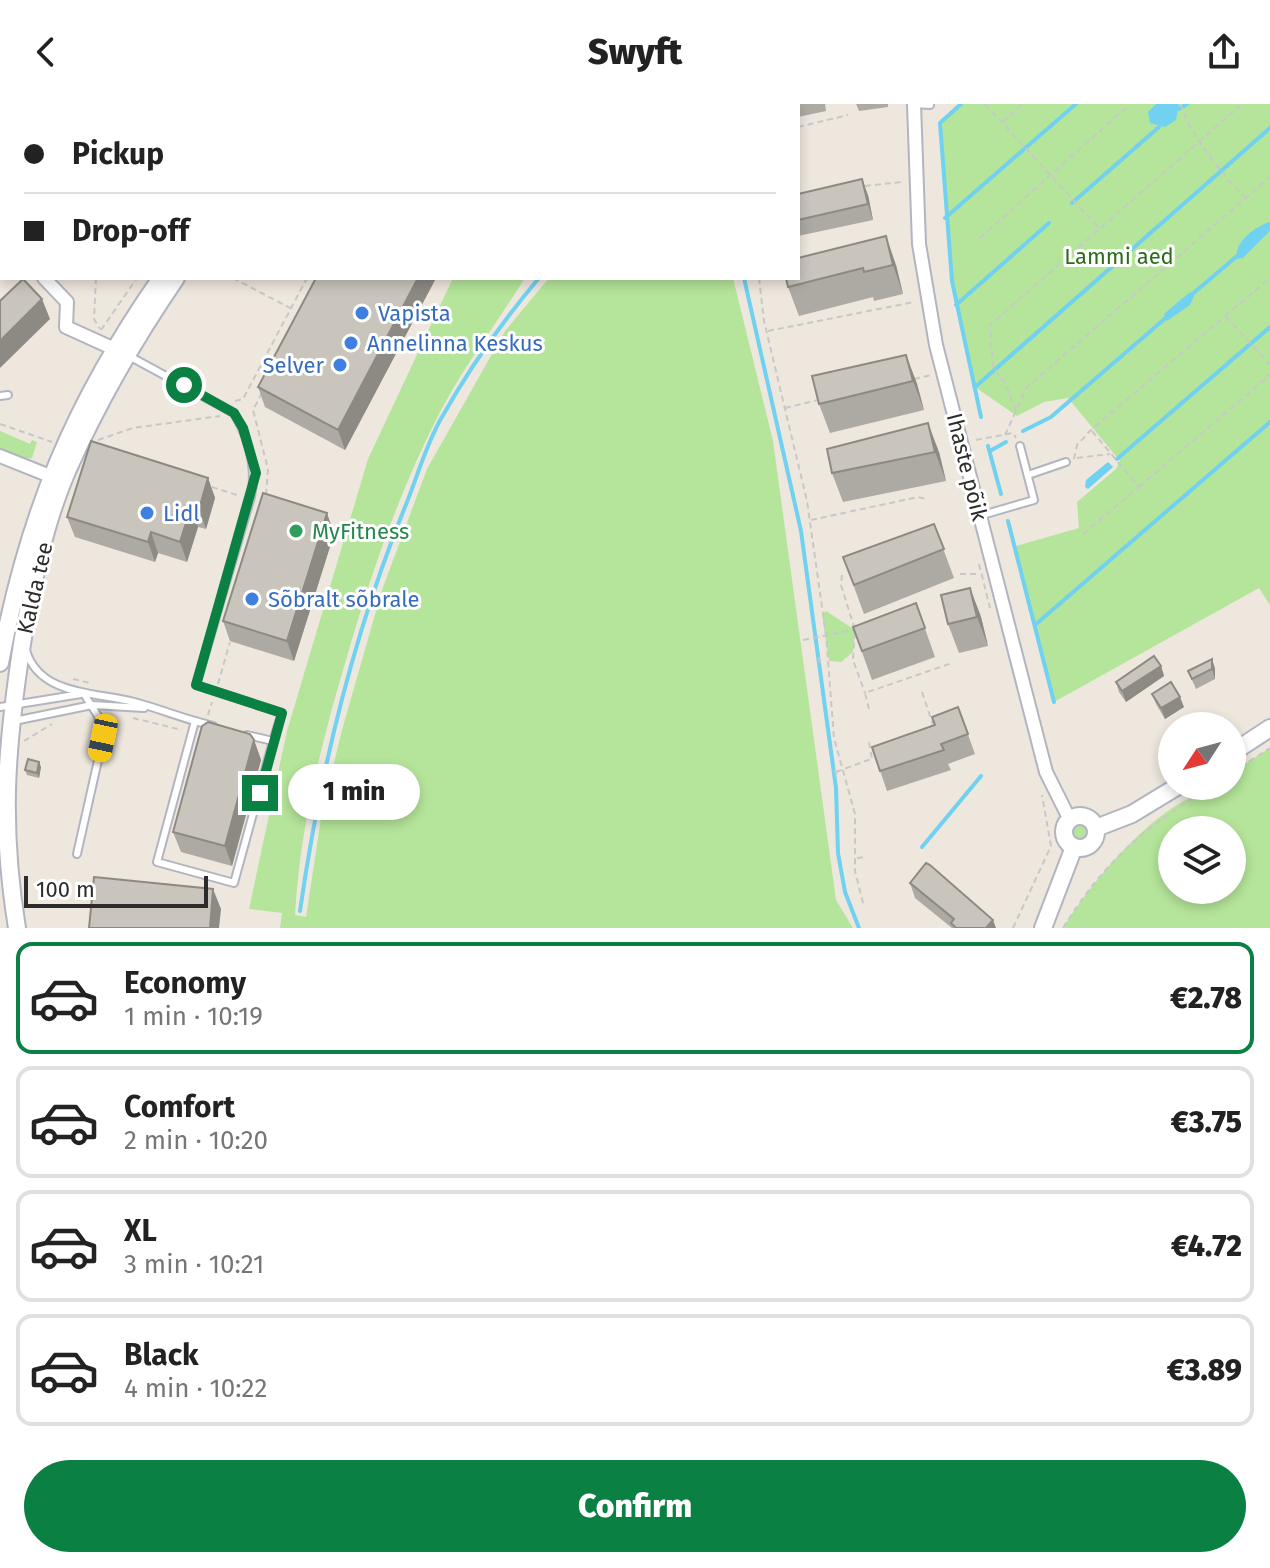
<!DOCTYPE html>
<meta charset="utf-8">
<style>
body{margin:0;font-family:"Fira Sans",sans-serif;background:#f6f6f6;color:#222;height:100vh;display:flex;flex-direction:column;font-size:30px;white-space:nowrap}
*{box-sizing:border-box;margin:0}
p{font-size:26px;color:#767676}
.icon{flex:none;width:44px;height:44px;fill:none;stroke:currentColor;stroke-width:2;stroke-linecap:round;stroke-linejoin:round}
.map{position:relative;height:824px;overflow:hidden}
.panel{display:flex;flex-direction:column;background:#fff;flex:1}
.panel>*{flex:none}
.guide{position:absolute;left:0px;top:0px;width:800px;height:176px;box-shadow:0 4px 12px #0003;display:grid;align-content:center;height:176px;padding:0 24px;background:#fff}
.needle{width:52px;rotate:234deg}
.fabs{position:absolute;left:1158px;top:608px;display:grid;gap:16px}
.fabs a{display:grid;place-items:center;width:88px;height:88px;border-radius:50%;background:#fff;box-shadow:0 4px 12px #0003;font-size:40px}
.scale{position:absolute;left:24px;bottom:20px;width:184px;box-sizing:border-box;padding-left:8px;border:4px solid #2c2c2c;border-top:0;font-size:22px;line-height:28px;white-space:nowrap;color:#2c2c2c;-webkit-text-stroke:6px #fff;paint-order:stroke}
.end{position:absolute;width:36px;height:36px;margin:-18px;border:10px solid #0b8043;background:#fff;box-shadow:0 0 0 4px #fff}
.from{border-radius:50%}
.bubble{position:absolute;height:56px;border-radius:28px;background:#fff;box-shadow:0 4px 12px #0003;font-size:26px;font-weight:800;line-height:56px;text-align:center}
.car{position:absolute;width:24px;height:48px;margin:-24px -12px;border-radius:10px;box-shadow:0 0 6px 2px #0007;background:linear-gradient(#f5c518 24%,#345 0 40%,#f5c518 0 76%,#345 0 86%,#f5c518 0)}
.guide b{display:flex;align-items:center;gap:28px;height:76px;font-size:30px}
.guide b+b{border-top:2px solid #e0e0e0}
.guide i{width:20px;height:20px;background:#222}
ul{padding:14px 0 0;list-style:none}
li{display:flex;align-items:center;gap:24px;height:112px;margin:0 16px 12px;padding:0 8px;border:4px solid #e0e0e0;border-radius:16px}
li div{flex:1}
li b{display:block;font-size:30px}
li em{font-style:normal;font-weight:800}
li.selected{border-color:#0b8043}
li>.icon{width:72px;height:72px;stroke-width:1.5}
.action{display:flex;gap:16px;margin-top:auto;padding:16px 24px}
.action a{flex:1;height:92px;border-radius:48px;background:#0b8043;color:#fff;font-size:32px;font-weight:800;line-height:92px;text-align:center}
header{display:flex;justify-content:space-between;align-items:center;height:104px;padding:0 24px;background:#fff;font-size:36px;font-weight:800}
.map>svg:first-child{display:block}
</style>
<header><svg class="icon" aria-label="back" viewBox="0 0 24 24"><path d="M15 5l-7 7 7 7"/></svg>Swyft<svg class="icon" aria-label="share" viewBox="0 0 24 24"><path d="M12 15V3M7 8l5-5 5 5M5 13v7h14v-7"/></svg></header>
<div class="map">
<svg width="1270" height="824" viewBox="0 0 1270 824">
<rect width="100%" height="100%" fill="#eee7de"/>
<g fill="#b5e59a" fill-rule="evenodd">
<rect x="357" y="0" width="336" height="2"/>
<polygon points="961,0 1270,0 1270,501 1259,484 1054,598 1016,442 1079,424 1077,398 1116,365 1120,357 1068,294 1044,298 1017,312 975,283 952,177 940,19"/>
<path d="M 453,174 L 525,174 C 496,220 462,265 438,312 C 398,390 370,473 346,556 C 321,640 300,723 295,811 L 306,813 L 322,708 L 342,626 L 382,486 L 427,365 L 505,227 L 549,174 L 733,174 L 773,337 L 836,796 L 853,824 L 280,824 L 282,809 L 249,805 L 287,627 L 368,355 Z"/>
<polygon points="0,327 30,340 32,336 37,338 32,354 22,355 0,344"/>
<polygon points="826,507 855,526 853,548 841,558 829,557 822,510"/>
<path d="M 1270,644 L 1270,824 L 1063,824 C 1094,774 1169,682 1232,682 L 1232,668 ZM 1172,726 L 1232,726 L 1232,786 L 1172,786 Z"/>
<circle cx="1079" cy="728" r="12"/>
</g>
<g fill="#70d1f1">
<polygon points="1156,0 1179,0 1176,16 1165,23 1150,19 1148,8"/>
<path d="M 1270,118 L 1270,127 L 1243,154 L 1237,155 C 1233,139 1255,122 1270,118 Z"/>
<polygon points="1190,188 1194,192 1190,201 1167,217 1164,210"/>
<polygon points="1108,358 1113,363 1088,385 1085,383 1086,376"/>
</g>
<g fill="none" stroke-linecap="round" stroke-linejoin="round">
<g stroke="#70d1f1" stroke-width="4">
<polyline points="961,0 940,19 952,177 981,313"/>
<polyline points="700,2 700,0"/>
<polyline points="1179,5 1187,0"/>
<polyline points="1072,99 1159,23"/>
<polyline points="945,114 1076,0"/>
<polyline points="744,174 801,427 836,684 838,749 845,788 859,824"/>
<polyline points="1189,193 1237,152"/>
<polyline points="956,201 1049,119"/>
<polyline points="975,283 1270,24"/>
<polyline points="1023,327 1051,313 1168,212"/>
<polyline points="988,342 1001,390"/>
<polyline points="990,347 1006,338"/>
<polyline points="1117,355 1270,223"/>
<polyline points="1008,417 1054,598"/>
<polyline points="1035,521 1270,318"/>
<polyline points="922,743 981,672"/>
<path d="M 300,807 C 320,667 352,534 405,403 C 417,374 426,340 442,313 C 470,263 502,218 539,174"/>
</g>
<g stroke="#b2b5c0" stroke-width="10">
<g id="lane">
<polyline points="914,0 930,1"/>
<path d="M 129,252 L 234,309 C 249,335 257,362 251,393 L 196,581 L 282,609 L 273,637"/>
<polyline points="0,292 8,291"/>
<polyline points="1028,371 1066,358"/>
<polyline points="979,412 1034,396 1020,342"/>
<path d="M 26,546 C 39,592 96,588 134,598 C 154,603 174,611 195,617 L 157,758 L 234,779 L 273,637 L 247,631"/>
<polyline points="0,603 81,590"/>
<polyline points="14,617 92,601 144,604"/>
<polyline points="195,617 213,622"/>
<polyline points="77,750 103,634 98,612 84,590"/>
</g>
</g>
<g stroke="#b2b5c0" stroke-width="16">
<g id="street">
<polyline points="126,0 128,2"/>
<polyline points="914,0 919,140 936,241 1046,668 1070,716"/>
<polyline points="0,5 2,7"/>
<polyline points="0,47 2,45"/>
<polyline points="0,126 2,128"/>
<polyline points="44,174 67,198 66,223 121,248"/>
<polyline points="0,352 60,376"/>
</g>
</g>
<g stroke="#b2b5c0" stroke-width="20">
<g id="secondary">
<polyline points="268,0 268,2"/>
<polyline points="291,0 292,2"/>
<polyline points="331,0 331,2"/>
<path d="M 0,559 C 28,409 74,299 161,174"/>
<polyline points="1232,649 1270,624"/>
<circle cx="1080" cy="728" r="16"/>
<polyline points="1096,724 1132,710 1178,682"/>
<path d="M 17,824 C 0,720 6,644 22,540 C 32,481 44,420 68,365 C 98,298 135,234 176,174"/>
<polyline points="1043,824 1074,743"/>
</g>
</g>
<g stroke="#c8c8c8" stroke-width="2" stroke-dasharray="6 4" stroke-linecap="butt">
<polyline points="63,0 65,2"/>
<polyline points="247,0 248,2"/>
<polyline points="985,0 1098,123"/>
<path d="M 1181,0 C 1188,28 1223,72 1245,93"/>
<polyline points="208,2 209,0"/>
<polyline points="221,2 226,0"/>
<polyline points="351,2 352,0"/>
<polyline points="1003,18 1023,0"/>
<polyline points="798,23 848,11"/>
<polyline points="865,82 902,78"/>
<polyline points="980,134 1130,0"/>
<polyline points="96,174 94,215 100,225"/>
<polyline points="233,174 292,205"/>
<polyline points="759,174 764,217 807,397 826,531 834,634 855,710 855,767 864,803"/>
<polyline points="1226,213 1270,260"/>
<polyline points="101,226 137,174"/>
<polyline points="768,227 914,198"/>
<polyline points="914,275 931,271"/>
<polyline points="262,289 253,306 268,365 266,390"/>
<polyline points="235,297 243,295 307,174"/>
<polyline points="785,304 818,296"/>
<polyline points="1016,307 1005,279 993,263 990,221 1242,0"/>
<polyline points="0,320 52,338"/>
<polyline points="1005,331 1027,283 1270,73"/>
<polyline points="98,336 133,324 220,312"/>
<polyline points="976,336 1013,329 1016,334"/>
<polyline points="1077,354 1110,350"/>
<polyline points="1074,355 1077,341 1091,326 1270,174"/>
<polyline points="212,383 240,392"/>
<polyline points="1139,383 1270,271"/>
<polyline points="811,416 918,393 927,395"/>
<polyline points="1083,430 1139,383 1092,327"/>
<polyline points="979,460 990,504"/>
<polyline points="960,470 979,470"/>
<polyline points="842,471 841,481 855,526 853,556 865,589"/>
<polyline points="803,536 853,526"/>
<polyline points="819,553 820,560"/>
<polyline points="73,575 90,579"/>
<polyline points="218,580 230,538"/>
<polyline points="922,588 933,621"/>
<polyline points="869,605 865,589 952,559"/>
<polyline points="208,611 212,598"/>
<polyline points="133,614 182,626"/>
<polyline points="24,637 52,620"/>
<polyline points="869,638 872,655 876,654"/>
<polyline points="835,666 836,671"/>
<polyline points="836,668 871,655"/>
<polyline points="1232,668 1270,644"/>
<polyline points="857,754 864,753"/>
<polyline points="1013,824 1051,742 1042,691"/>
<path d="M 1063,824 C 1106,755 1144,725 1211,682"/>
</g>
<use href="#lane" stroke="#fff" stroke-width="6"/>
<use href="#street" stroke="#fff" stroke-width="12"/>
<use href="#secondary" stroke="#fff" stroke-width="16"/>
</g>
<g fill="#ada9a3">
<polygon points="16,0 60,0 62,2 18,2"/>
<polygon points="755,0 825,0 826,7 798,13 798,2 755,2"/>
<polygon points="856,0 888,0 888,3 859,7"/>
<polygon points="798,89 798,90 868,91 873,116 798,132"/>
<polygon points="798,154 896,161 903,190 874,197 873,193 799,212 788,183"/>
<polygon points="316,174 436,174 345,346 265,303 258,283"/>
<polygon points="906,251 917,280 924,306 830,329 819,300"/>
<polygon points="827,345 939,348 946,377 843,398 832,369"/>
<polygon points="208,374 215,394 206,425 198,423 187,458 158,449 155,458 75,433 67,413"/>
<polygon points="934,420 954,474 864,510 843,453"/>
<polygon points="334,430 294,557 230,537 223,517"/>
<polygon points="970,484 981,513 988,542 959,549 948,520"/>
<polygon points="916,499 935,553 872,576 853,523"/>
<polygon points="1212,555 1215,565 1215,575 1196,585 1188,567"/>
<polygon points="1161,562 1164,572 1126,598 1119,588 1116,578"/>
<polygon points="1152,590 1184,603 1165,615 1156,600"/>
<polygon points="958,603 975,650 948,660 951,666 887,687 872,643 935,621"/>
<polygon points="254,636 261,656 232,762 181,748 173,728"/>
<polygon points="41,663 39,674 27,671 25,666"/>
<polygon points="910,779 996,824 952,824 915,794"/>
</g>
<g fill="#8d8a84">
<polygon points="181,0 192,0 190,2 182,2"/>
<polygon points="862,75 868,91 873,116 868,100"/>
<polygon points="886,132 896,161 903,190 893,161"/>
<polygon points="2,140 2,154 0,156 0,142"/>
<polygon points="418,174 436,174 345,346 338,326"/>
<polygon points="42,195 50,215 0,264 0,237"/>
<polygon points="906,251 917,280 924,306 913,277"/>
<polygon points="928,319 939,348 946,377 935,348"/>
<polygon points="208,374 215,394 206,425 199,405"/>
<polygon points="191,403 198,423 187,458 180,438"/>
<polygon points="327,409 334,430 294,557 287,537"/>
<polygon points="151,428 158,449 155,458 148,438"/>
<polygon points="970,484 981,513 988,542 977,513"/>
<polygon points="1212,555 1215,565 1215,575 1212,565"/>
<polygon points="1161,562 1164,572 1126,598 1122,587"/>
<polygon points="1180,593 1184,603 1165,615 1161,604"/>
<polygon points="254,636 261,656 232,762 225,742"/>
<polygon points="39,658 41,663 39,674 37,669"/>
<polygon points="213,785 221,805 219,824 210,824"/>
<polygon points="993,816 996,824 986,824"/>
</g>
<g fill="#c9c5bd" stroke="#8d8a84" stroke-width="2">
<polygon points="29,0 60,0 62,2 30,2"/>
<polygon points="146,0 171,0 172,2 144,2"/>
<polygon points="755,0 782,0 773,2 755,2"/>
<polygon points="862,75 868,100 798,116 798,90"/>
<polygon points="886,132 893,161 864,168 863,164 788,183 786,174 798,174 798,154"/>
<polygon points="316,174 418,174 338,326 258,283"/>
<polygon points="23,175 42,195 0,237 0,197"/>
<polygon points="906,251 913,277 819,300 812,272"/>
<polygon points="928,319 935,348 832,369 827,345"/>
<polygon points="91,337 208,374 199,405 191,403 180,438 151,428 148,438 67,413"/>
<polygon points="263,389 327,409 287,537 223,517"/>
<polygon points="934,420 944,445 854,481 843,453"/>
<polygon points="970,484 977,513 948,520 941,491"/>
<polygon points="916,499 925,524 862,547 853,523"/>
<polygon points="1154,552 1161,562 1122,587 1116,578"/>
<polygon points="1212,555 1212,565 1192,575 1188,567"/>
<polygon points="1171,578 1180,593 1161,604 1152,590"/>
<polygon points="958,603 968,630 941,640 944,646 880,667 872,643 935,621 932,613"/>
<polygon points="208,618 250,630 254,636 225,742 173,728 202,622"/>
<polygon points="28,655 39,658 37,669 25,666"/>
<polygon points="926,759 930,761 993,816 986,824 956,824 951,819 954,815 910,779"/>
<polygon points="94,773 213,785 210,824 89,824"/>
</g>
<g fill="none" stroke-linecap="round" stroke-linejoin="round">
<polyline stroke="#0b8043" stroke-width="10" points="184,281 234,309 243,324 256,369 196,581 282,609 260,689"/>
</g>
<g fill="#3f7fe0" stroke="#fff" stroke-width="3">
<circle cx="362" cy="209" r="8"/>
<circle cx="351" cy="239" r="8"/>
<circle cx="340" cy="261" r="8"/>
<circle cx="147" cy="409" r="8"/>
<circle cx="252" cy="495" r="8"/>
</g>
<circle fill="#2e9e5b" stroke="#fff" stroke-width="3" cx="296" cy="427" r="8"/>
<g text-anchor="middle" dominant-baseline="central" stroke-width="6" stroke-linejoin="round" paint-order="stroke">
<g font-size="22" fill="#2b6c19" stroke="#fff">
<text x="1119" y="152">Lammi aed</text>
</g>
<g font-size="22" fill="#366cbe" stroke="#fff" text-anchor="start">
<text x="378" y="209">Vapista</text>
<text x="367" y="239">Annelinna Keskus</text>
<text x="324" y="261" text-anchor="end">Selver</text>
<text x="163" y="409">Lidl</text>
<text x="268" y="495">Sõbralt sõbrale</text>
</g>
<g font-size="22" fill="#2c2c2c" stroke="#fff">
<text transform="translate(967 363) rotate(76)">Ihaste põik</text>
<text transform="translate(35 484) rotate(-77)">Kalda tee</text>
</g>
<g font-size="22" fill="#27864d" stroke="#fff" text-anchor="start">
<text x="312" y="427">MyFitness</text>
</g>
</g>
</svg>
<div class="fabs">
<a><svg class="needle" viewBox="-14 -14 28 28"><path d="M0-13l5 13h-10z" fill="#e53935"/><path d="M0 13l5-13h-10z" fill="#767676"/></svg></a>
<a><svg class="icon" aria-label="layers" viewBox="0 0 24 24"><path d="M12 4l9 5-9 5-9-5zM3 14l9 5 9-5"/></svg></a>
</div>
<div class="scale">100 m</div>
<i class="end from" style="left:184px;top:281px"></i>
<i class="end" style="left:260px;top:689px"></i>
<div class="bubble" style="left:288px;top:660px;width:132px">1 min</div>
<i class="car" style="left:103px;top:634px;rotate:192deg"></i>
<div class="guide">
<b><i class="from"></i>Pickup</b>
<b><i></i>Drop-off</b>
</div>
</div>
<section class="panel">
<ul>
<li class="selected"><svg class="icon" aria-label="car" viewBox="0 0 24 24"><path d="M5 17H2v-5l4-1 3-4h7l3 4 3 1v5h-3M9 17h6M6 11h13"/><circle cx="7" cy="17" r="2"/><circle cx="17" cy="17" r="2"/></svg><div><b>Economy</b><p>1 min · 10:19</p></div><em>€2.78</em></li>
<li><svg class="icon" aria-label="car" viewBox="0 0 24 24"><path d="M5 17H2v-5l4-1 3-4h7l3 4 3 1v5h-3M9 17h6M6 11h13"/><circle cx="7" cy="17" r="2"/><circle cx="17" cy="17" r="2"/></svg><div><b>Comfort</b><p>2 min · 10:20</p></div><em>€3.75</em></li>
<li><svg class="icon" aria-label="car" viewBox="0 0 24 24"><path d="M5 17H2v-5l4-1 3-4h7l3 4 3 1v5h-3M9 17h6M6 11h13"/><circle cx="7" cy="17" r="2"/><circle cx="17" cy="17" r="2"/></svg><div><b>XL</b><p>3 min · 10:21</p></div><em>€4.72</em></li>
<li><svg class="icon" aria-label="car" viewBox="0 0 24 24"><path d="M5 17H2v-5l4-1 3-4h7l3 4 3 1v5h-3M9 17h6M6 11h13"/><circle cx="7" cy="17" r="2"/><circle cx="17" cy="17" r="2"/></svg><div><b>Black</b><p>4 min · 10:22</p></div><em>€3.89</em></li>
</ul>
<div class="action"><a>Confirm</a></div>
</section>
